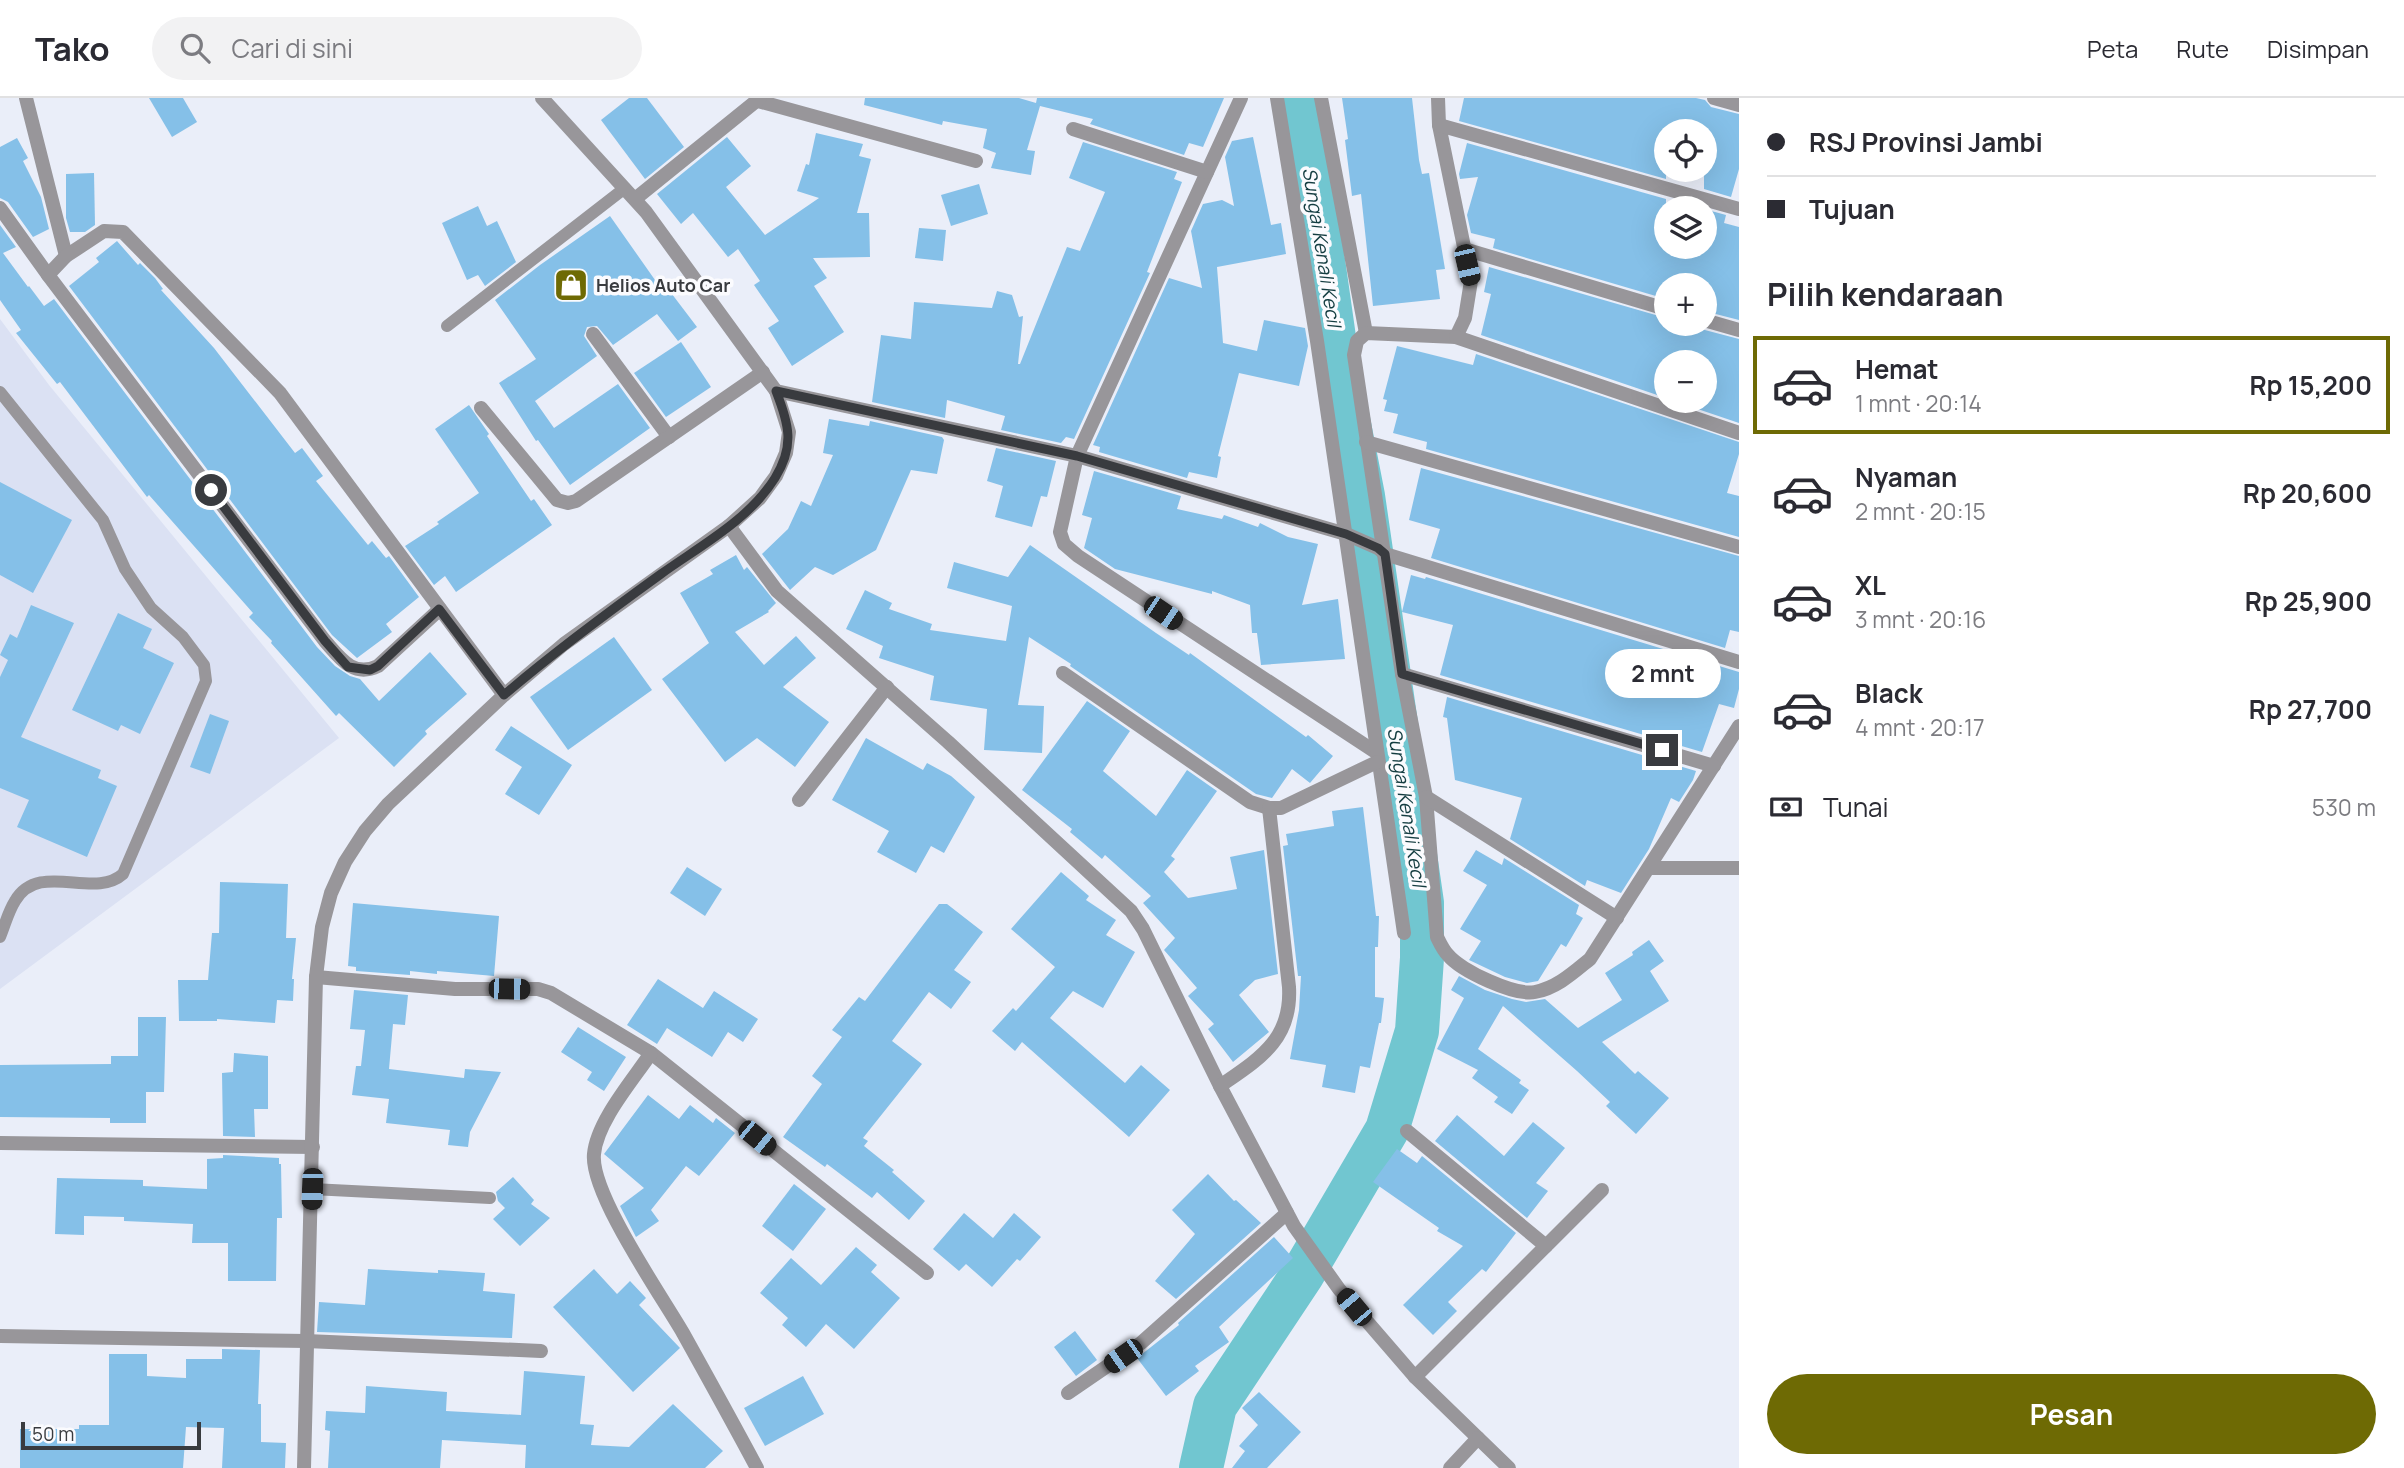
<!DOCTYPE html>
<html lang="id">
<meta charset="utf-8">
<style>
body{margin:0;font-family:Manrope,sans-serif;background:#f2f2f3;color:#2b2b33;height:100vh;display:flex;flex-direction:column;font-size:26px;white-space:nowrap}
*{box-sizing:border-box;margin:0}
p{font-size:23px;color:#7c7c81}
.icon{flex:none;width:38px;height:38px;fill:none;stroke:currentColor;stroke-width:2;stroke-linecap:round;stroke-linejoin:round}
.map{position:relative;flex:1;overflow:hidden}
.side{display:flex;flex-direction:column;background:#fff;width:665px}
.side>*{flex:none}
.hud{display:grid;align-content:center;height:154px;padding:0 28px;background:#fff}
.fabs{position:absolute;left:1654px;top:21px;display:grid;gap:14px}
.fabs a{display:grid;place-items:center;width:63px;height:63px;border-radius:50%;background:#fff;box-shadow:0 7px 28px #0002;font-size:35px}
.scale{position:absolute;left:21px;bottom:18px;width:180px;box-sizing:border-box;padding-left:7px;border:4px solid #393b3f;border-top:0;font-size:19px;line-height:24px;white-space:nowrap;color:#393b3f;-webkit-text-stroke:5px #fbfbfe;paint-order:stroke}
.end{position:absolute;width:32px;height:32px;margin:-16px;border:9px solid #393b3f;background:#fff;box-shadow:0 0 0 4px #fff}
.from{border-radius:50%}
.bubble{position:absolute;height:49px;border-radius:24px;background:#fff;box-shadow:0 7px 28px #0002;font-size:23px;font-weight:700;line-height:49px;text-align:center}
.car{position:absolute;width:21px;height:42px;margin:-21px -10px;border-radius:9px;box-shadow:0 0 5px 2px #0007;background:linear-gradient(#222 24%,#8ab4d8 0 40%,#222 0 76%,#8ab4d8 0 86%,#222 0)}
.hud b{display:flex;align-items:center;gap:24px;height:66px;font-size:26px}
.hud b+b{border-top:2px solid #e1e1e2}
.hud i{width:18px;height:18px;background:#2b2b33}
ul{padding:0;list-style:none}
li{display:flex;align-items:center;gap:21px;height:98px;margin:0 14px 10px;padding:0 14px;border:4px solid transparent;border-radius:0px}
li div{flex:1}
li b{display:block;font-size:26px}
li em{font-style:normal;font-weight:700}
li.selected{border-color:#6e6a04}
li>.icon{width:63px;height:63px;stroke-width:1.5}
h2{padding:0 28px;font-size:32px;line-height:84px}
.pay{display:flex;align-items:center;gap:18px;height:77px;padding:0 28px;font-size:26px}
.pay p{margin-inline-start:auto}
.action{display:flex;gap:14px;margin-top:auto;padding:14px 28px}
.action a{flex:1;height:80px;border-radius:42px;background:#6e6a04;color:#fff;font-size:28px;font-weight:700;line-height:80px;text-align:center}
header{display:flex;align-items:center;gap:42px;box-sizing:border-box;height:98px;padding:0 35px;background:#fff;border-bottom:2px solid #e1e1e2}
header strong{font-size:33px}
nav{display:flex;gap:38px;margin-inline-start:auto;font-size:24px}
.search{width:490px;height:63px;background:#f2f2f3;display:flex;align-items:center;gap:18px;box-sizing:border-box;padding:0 24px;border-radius:38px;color:#7c7c81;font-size:26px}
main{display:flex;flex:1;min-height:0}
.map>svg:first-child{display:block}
</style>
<header>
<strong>Tako</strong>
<div class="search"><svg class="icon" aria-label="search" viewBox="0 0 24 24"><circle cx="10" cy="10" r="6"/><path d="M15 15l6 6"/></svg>Cari di sini</div>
<nav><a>Peta</a><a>Rute</a><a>Disimpan</a></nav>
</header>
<main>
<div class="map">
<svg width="1739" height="1370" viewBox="0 0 1739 1370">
<rect width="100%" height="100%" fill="#eaeef9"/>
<polygon fill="#dbe1f3" points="0,221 49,287 339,640 0,891"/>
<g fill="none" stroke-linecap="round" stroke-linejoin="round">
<polyline stroke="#71c6d0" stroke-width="44" points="1201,1370 1215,1308 1302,1177 1387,1032 1417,933 1422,860 1422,805 1363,398 1339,275 1300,0"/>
</g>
<g fill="#85c0e8">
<polygon points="149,0 183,0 197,24 172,39"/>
<polygon points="629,0 647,0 684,49 645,81 601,22"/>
<polygon points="865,0 1019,0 1036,5 1037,0 1224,0 1203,49 1189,45 1184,57 1090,26 1093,21 1040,8 1027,52 1035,53 1031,77 991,70 996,55 983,50 987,31 943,23 942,27 864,7"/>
<polygon points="1342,0 1412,0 1419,62 1422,76 1429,75 1445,171 1436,172 1440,201 1373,208 1361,96 1352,98 1345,42 1348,41"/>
<polygon points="1464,0 1696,0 1705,2 1711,9 1739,16 1739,71 1731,99 1704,91 1704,33 1666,33 1666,50 1660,72 1666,72 1666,81 1459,23"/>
<polygon points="816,35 863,46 859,58 871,61 857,115 869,115 870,159 813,160 827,180 814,188 844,234 792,268 768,230 779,223 754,187 760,183 738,151 728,159 693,115 681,126 657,96 727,39 751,68 726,89 765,137 819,100 797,93 806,66 809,67"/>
<polygon points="1253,39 1271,127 1281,125 1286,156 1217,169 1223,245 1257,253 1264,222 1305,230 1308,248 1299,288 1239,275 1218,358 1221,359 1217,380 1189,374 1187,380 1099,354 1100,349 1093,347 1169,180 1202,190 1191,133 1203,106 1222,102 1234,108 1225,59 1232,43"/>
<polygon points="17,40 28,60 23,63 41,99 49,131 33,139 8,104 0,100 0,49"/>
<polygon points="1083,44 1177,74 1174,81 1182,84 1147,174 1150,175 1074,341 1066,339 1061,345 1001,332 1005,318 947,302 945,320 872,304 881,237 911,241 914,204 992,210 997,193 1012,197 1019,219 1023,218 1018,266 1020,266 1067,149 1080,153 1105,94 1069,80"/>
<polygon points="1467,45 1666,101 1666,149 1704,149 1704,111 1726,117 1724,125 1739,129 1739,222 1704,213 1704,187 1666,187 1666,201 1493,150 1495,141 1471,135 1467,117 1478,79 1460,81 1459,76"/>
<polygon points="94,75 95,127 85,134 70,134 66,120 66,76"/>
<polygon points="979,86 988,116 951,128 941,97"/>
<polygon points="478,108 487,128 497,123 516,164 485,188 478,177 467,182 442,125"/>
<polygon points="610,118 655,182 659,179 697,229 678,243 657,216 613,247 597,228 587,229 584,238 597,258 535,303 554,330 618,286 650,330 570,387 538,342 536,343 499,285 536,261 495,202 540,167"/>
<polygon points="0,127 16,149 3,155 28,189 29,188 44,208 54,201 317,549 335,568 350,578 360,581 379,603 430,554 467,596 425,633 427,636 394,669 339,615 336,618 271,545 272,543 249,519 253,515 149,397 147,399 60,284 57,286 16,235 21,232 0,202"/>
<polygon points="919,130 946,132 943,163 915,160"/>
<polygon points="117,143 138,167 140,165 155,180 163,191 161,192 214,250 295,355 302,350 323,378 316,383 368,447 372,443 386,460 389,458 419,499 386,526 392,534 357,560 332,537 69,188 99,164 96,160"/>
<polygon points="1489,169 1666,220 1666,226 1695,226 1701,231 1739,241 1739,325 1674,303 1704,303 1704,264 1666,264 1666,300 1481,237 1491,196 1484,194"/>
<polygon points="681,244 711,289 666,319 634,275"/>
<polygon points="1397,248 1473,267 1476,256 1739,344 1739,356 1727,395 1739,398 1739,439 1426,351 1427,344 1393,335 1398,316 1384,313 1387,302 1383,301"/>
<polygon points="469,307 489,336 487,338 531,403 534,401 552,427 456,494 445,478 434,487 405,448 439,426 437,424 479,395 435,331"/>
<polygon points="829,321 869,328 870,323 942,339 944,342 937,376 911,372 876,452 833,477 815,469 790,492 762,456 788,431 801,403 811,408 833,357 823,355"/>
<polygon points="996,350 1056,363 1047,399 1041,398 1032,429 995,419 1003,388 987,383"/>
<polygon points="1421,370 1739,458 1739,534 1730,532 1725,550 1431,460 1440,431 1409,422"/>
<polygon points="1094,373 1181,398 1177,411 1222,421 1224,417 1258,429 1260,425 1288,439 1318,446 1302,507 1338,501 1345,561 1261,567 1257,535 1252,535 1250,507 1212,493 1212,496 1115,471 1084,450 1092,420 1082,417"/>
<polygon points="0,384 72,422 33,495 0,477"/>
<polygon points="1030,447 1156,535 1189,557 1190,555 1306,639 1308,637 1333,658 1310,685 1292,671 1272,700 1256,696 1070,568 1071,566 1029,539 1018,607 1044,608 1042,655 984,652 987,611 930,602 934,578 879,560 883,548 846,531 865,492 892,505 889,511 932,526 930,532 1006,543 1012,508 947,490 954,464 1008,479"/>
<polygon points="736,457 744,472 747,469 776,505 768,513 769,514 735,534 764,567 796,538 816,560 783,589 829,624 795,669 757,640 725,664 662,581 709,545 680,495 713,476 710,472"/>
<polygon points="1411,477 1425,481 1426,479 1739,574 1739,591 1734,610 1719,606 1702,654 1440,577 1453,527 1402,514"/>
<polygon points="31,507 74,525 21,639 101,672 98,680 117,688 87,759 17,729 29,702 0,690 0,579 8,562 0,557 10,536 17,540"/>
<polygon points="118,515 152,531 143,550 174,565 140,636 121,627 118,633 72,612"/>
<polygon points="614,539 652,592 568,652 530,599"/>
<polygon points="1447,599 1696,673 1693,682 1679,704 1671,700 1649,751 1621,795 1587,782 1585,788 1510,741 1522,700 1455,682 1447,620 1443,619"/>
<polygon points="1087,603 1130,633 1103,673 1156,718 1187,672 1217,693 1171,758 1175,761 1164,774 1188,800 1237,791 1230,759 1264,752 1278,876 1255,882 1239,897 1269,934 1233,964 1208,931 1214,926 1188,898 1197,890 1164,852 1175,840 1143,805 1151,798 1105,757 1102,761 1070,734 1072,731 1022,692"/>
<polygon points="210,616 229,623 210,676 190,669"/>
<polygon points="511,628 572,667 539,717 505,696 522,669 495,652"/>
<polygon points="866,640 923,672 927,665 951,678 975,699 944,755 931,748 916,775 877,754 889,733 832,702"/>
<polygon points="1363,709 1376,818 1379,818 1378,849 1375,849 1375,899 1384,900 1381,925 1379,925 1370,970 1360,968 1355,995 1322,989 1326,967 1290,961 1299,912 1301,878 1298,878 1283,748 1288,747 1286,736 1334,728 1332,713"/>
<polygon points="1476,752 1502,767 1504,760 1579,807 1576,816 1583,820 1566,849 1561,846 1538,883 1527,885 1505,879 1469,862 1481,843 1460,831 1487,787 1463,773"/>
<polygon points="687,769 722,791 705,818 670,795"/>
<polygon points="1061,774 1089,798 1086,802 1116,822 1106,837 1135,854 1103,910 1073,893 1050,920 1125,985 1141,967 1170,992 1129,1039 1022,944 1015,953 992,933 1013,910 1016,913 1055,869 1011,831"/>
<polygon points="220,784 288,786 286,840 296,840 292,881 294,881 293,903 277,902 275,925 217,921 217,923 179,923 178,882 208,882 212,835 219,835"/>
<polygon points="353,805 499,818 494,878 437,873 437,876 410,873 410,877 356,873 356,869 348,868"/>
<polygon points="939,806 947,806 983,834 954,872 971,884 951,911 929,894 892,943 922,966 863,1040 868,1043 864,1048 894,1072 892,1074 925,1103 909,1122 877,1094 872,1100 827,1066 825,1069 783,1039 822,986 812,978 842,939 832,932 859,899 865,903"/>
<polygon points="1649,842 1664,863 1650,873 1669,903 1602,944 1635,976 1638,973 1669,1000 1636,1036 1606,1008 1610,1004 1577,973 1503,908 1478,951 1521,982 1519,985 1529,992 1512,1016 1494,1004 1498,999 1472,980 1478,972 1437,951 1464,900 1451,892 1459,878 1485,892 1512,901 1526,904 1545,901 1578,930 1622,902 1605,875 1633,857 1632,854"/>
<polygon points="658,881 703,910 714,893 758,921 743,944 728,934 712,959 667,930 657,946 627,927"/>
<polygon points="354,892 408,897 405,927 393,926 389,971 464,980 465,971 501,974 470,1034 468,1049 448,1047 450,1032 386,1025 389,1001 352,997 356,968 361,968 365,932 350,931"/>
<polygon points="138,919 166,919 164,994 146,994 146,1025 110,1025 110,1020 0,1019 0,967 111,966 111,958 138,958"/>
<polygon points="578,929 626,959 604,993 587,982 592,974 561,954"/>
<polygon points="234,955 268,958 268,1011 254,1011 255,1039 223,1038 222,975 233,974"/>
<polygon points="648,997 679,1021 690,1007 713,1025 716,1020 735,1035 699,1078 686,1068 651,1112 659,1123 636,1139 620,1108 644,1090 604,1056"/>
<polygon points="1457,1017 1504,1058 1533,1024 1565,1050 1536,1085 1548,1093 1527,1120 1435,1043"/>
<polygon points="1397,1051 1417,1065 1422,1058 1516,1135 1486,1174 1482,1171 1448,1204 1457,1213 1433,1237 1403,1207 1463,1148 1437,1133 1439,1130 1373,1084"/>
<polygon points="223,1057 279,1060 279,1066 281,1066 282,1120 277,1120 276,1183 228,1183 228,1145 192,1145 193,1126 124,1123 124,1119 84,1118 84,1137 55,1136 57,1080 143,1082 143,1088 207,1091 207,1061 223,1060"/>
<polygon points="1208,1076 1234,1103 1236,1102 1261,1125 1176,1201 1155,1183 1195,1136 1172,1112"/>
<polygon points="513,1079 534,1102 531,1106 550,1120 520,1148 493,1121 505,1110 498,1103 496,1094"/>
<polygon points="794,1086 826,1111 793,1153 762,1128"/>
<polygon points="964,1115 993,1140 1014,1115 1041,1139 1020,1163 1017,1161 992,1189 966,1166 959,1173 933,1151"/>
<polygon points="1274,1139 1293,1160 1219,1229 1229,1244 1195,1268 1199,1273 1166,1298 1137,1260 1179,1227 1178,1225"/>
<polygon points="856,1149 877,1167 871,1174 900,1200 854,1251 826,1226 806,1249 782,1227 788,1220 760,1195 791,1160 821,1187"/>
<polygon points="368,1171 438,1175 438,1172 485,1175 483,1193 515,1196 512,1240 317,1234 319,1204 365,1207"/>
<polygon points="594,1171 617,1196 630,1183 646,1200 639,1207 680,1250 633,1294 553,1209"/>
<polygon points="1075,1233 1097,1262 1076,1278 1054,1249"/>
<polygon points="222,1251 260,1252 258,1306 261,1306 261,1344 286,1345 285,1370 222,1370 224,1330 186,1329 183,1370 20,1370 20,1331 79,1331 79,1327 109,1327 109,1256 147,1256 147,1278 186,1280 186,1261 222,1261"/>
<polygon points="524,1273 585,1278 580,1326 594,1327 591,1347 629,1349 673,1306 723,1353 705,1370 525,1370 526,1347 442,1342 440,1370 328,1370 330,1333 325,1332 326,1313 365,1315 366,1288 447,1294 446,1313 521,1317"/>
<polygon points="803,1278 824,1316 765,1348 744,1310"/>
<polygon points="1259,1294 1301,1334 1267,1370 1232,1370 1245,1353 1239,1348 1258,1327 1242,1310"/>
</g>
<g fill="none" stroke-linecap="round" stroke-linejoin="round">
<g stroke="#98969a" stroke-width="12">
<polyline points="447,228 625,90"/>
<path d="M 0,294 L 103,422 L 125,471 L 151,510 L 183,539 L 204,567 L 206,583 L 123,776 C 94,802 39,762 15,803 C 8,814 5,827 0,839"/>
<polyline points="312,1091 490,1100"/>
</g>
<g stroke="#98969a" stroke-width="14">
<polyline points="26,0 66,158"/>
<polyline points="1241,0 1077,358 1060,434 1064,446 1078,458 1377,655"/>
<polyline points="1277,0 1317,243 1404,835"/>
<polyline points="1321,0 1366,235"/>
<path d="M 1438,0 L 1439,27 L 1471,183 L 1465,220 L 1456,239 L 1366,235 L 1357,243 L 1354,257 L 1402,576 L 1426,699 L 1437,839 C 1440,845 1443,852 1448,857 C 1461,873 1515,898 1535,894 C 1557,890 1574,874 1590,861 L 1739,628"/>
<polyline points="1714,0 1739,7"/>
<polyline points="758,3 976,63"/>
<polyline points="1439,27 1739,111"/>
<polyline points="1073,31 1207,74"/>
<polyline points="635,101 760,0"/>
<path d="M 0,110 L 48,177 L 325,543 C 340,560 353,580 378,568 L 440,511"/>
<polyline points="1464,151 1666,211"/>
<polyline points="48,177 66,158 104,133 123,134 280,295 504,597"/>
<polyline points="1704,222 1739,232"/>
<polyline points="593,236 669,339"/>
<polyline points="1456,239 1739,335"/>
<polyline points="776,293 1077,358 1346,436 1378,450 1385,456 1739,564"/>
<polyline points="481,310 557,402 568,405 576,403 763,274"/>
<polyline points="1366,344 1739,449"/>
<polyline points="729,428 777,493 948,644 1131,813 1143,831 1220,988 1294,1128 1339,1191 1415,1279 1509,1370"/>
<polyline points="1063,575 1250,704 1269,710 1281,710 1377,664"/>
<polyline points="1402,576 1714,668"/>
<polyline points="1426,699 1617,820"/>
<polyline points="799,702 887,589"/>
<polyline points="1649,770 1739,770"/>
<polyline points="316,879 455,891 538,891 551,895 651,955 927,1175"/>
<path d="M 651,955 C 633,982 597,1023 594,1056 C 590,1095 661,1197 683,1235 C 708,1280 733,1325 757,1370"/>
<path d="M 1220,988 C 1259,961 1292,942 1289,889 L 1269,710"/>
<polyline points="1407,1033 1546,1148"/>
<polyline points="0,1045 313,1049"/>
<polyline points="0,1238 306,1243 541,1253"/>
<polyline points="1415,1279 1602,1092"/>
<polyline points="1068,1295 1141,1245 1287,1115"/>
<polyline points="1450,1370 1478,1340"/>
</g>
<polyline stroke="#98969a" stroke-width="14" points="304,1370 316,879 322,829 331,795 345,764 365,733 388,706 504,597 564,546 729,428 760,400 776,378 786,355 789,334 776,293 646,114 542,0"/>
</g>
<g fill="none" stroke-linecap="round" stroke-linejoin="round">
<path stroke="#393b3f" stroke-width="9" d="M 211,392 L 325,543 L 348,569 L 370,572 L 378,568 L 439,511 L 504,597 C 554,554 607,515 661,476 C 700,448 749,422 775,380 C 795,348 789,326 776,293 L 1077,358 L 1346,436 L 1378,450 L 1385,456 L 1402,576 L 1662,652"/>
</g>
<defs>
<g id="shop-square" transform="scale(1.75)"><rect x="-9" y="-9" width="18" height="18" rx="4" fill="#6e6a04" stroke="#fbfbfe"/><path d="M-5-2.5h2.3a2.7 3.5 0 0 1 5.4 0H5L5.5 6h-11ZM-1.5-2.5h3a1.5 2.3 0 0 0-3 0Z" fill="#fff"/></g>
</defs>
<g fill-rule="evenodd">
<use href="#shop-square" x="571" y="187"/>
</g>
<g text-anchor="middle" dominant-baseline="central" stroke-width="7" stroke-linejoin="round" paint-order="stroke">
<g font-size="18" font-weight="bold" fill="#393b3f" stroke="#fbfbfe" text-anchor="start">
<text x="596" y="187">Helios Auto Car</text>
</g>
<g font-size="19" font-style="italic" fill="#143d41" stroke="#fbfbfe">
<text transform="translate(1322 149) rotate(81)">Sungai Kenali Kecil</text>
<text transform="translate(1407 709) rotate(81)">Sungai Kenali Kecil</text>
</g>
</g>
</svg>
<div class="fabs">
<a><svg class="icon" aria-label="locate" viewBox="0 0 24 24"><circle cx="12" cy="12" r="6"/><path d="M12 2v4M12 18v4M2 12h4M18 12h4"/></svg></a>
<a><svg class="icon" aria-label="layers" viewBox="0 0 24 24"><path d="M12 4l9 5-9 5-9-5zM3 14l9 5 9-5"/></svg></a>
<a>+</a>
<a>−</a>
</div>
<div class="scale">50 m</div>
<i class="end from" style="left:211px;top:392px"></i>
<i class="end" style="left:1662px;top:652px"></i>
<div class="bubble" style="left:1605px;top:551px;width:116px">2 mnt</div>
<i class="car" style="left:1467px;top:167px;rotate:167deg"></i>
<i class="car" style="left:1163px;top:515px;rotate:124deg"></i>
<i class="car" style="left:509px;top:891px;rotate:91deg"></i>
<i class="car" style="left:757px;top:1040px;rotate:129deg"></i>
<i class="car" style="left:312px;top:1091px;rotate:182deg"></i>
<i class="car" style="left:1354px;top:1209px;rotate:320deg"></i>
<i class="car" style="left:1123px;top:1258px;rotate:235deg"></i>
</div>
<section class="side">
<div class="hud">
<b><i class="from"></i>RSJ Provinsi Jambi</b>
<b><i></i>Tujuan</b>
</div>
<h2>Pilih kendaraan</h2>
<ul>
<li class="selected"><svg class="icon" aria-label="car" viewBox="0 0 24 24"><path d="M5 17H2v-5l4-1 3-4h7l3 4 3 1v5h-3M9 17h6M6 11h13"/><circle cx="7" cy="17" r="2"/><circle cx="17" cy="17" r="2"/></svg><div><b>Hemat</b><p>1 mnt · 20:14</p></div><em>Rp 15,200</em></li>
<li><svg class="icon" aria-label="car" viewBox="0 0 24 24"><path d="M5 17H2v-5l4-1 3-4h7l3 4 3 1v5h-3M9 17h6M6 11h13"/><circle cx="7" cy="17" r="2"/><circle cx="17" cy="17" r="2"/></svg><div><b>Nyaman</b><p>2 mnt · 20:15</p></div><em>Rp 20,600</em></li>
<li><svg class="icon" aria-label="car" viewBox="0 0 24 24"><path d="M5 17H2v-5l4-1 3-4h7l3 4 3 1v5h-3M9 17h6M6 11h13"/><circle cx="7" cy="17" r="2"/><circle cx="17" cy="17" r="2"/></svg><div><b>XL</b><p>3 mnt · 20:16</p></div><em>Rp 25,900</em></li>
<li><svg class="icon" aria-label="car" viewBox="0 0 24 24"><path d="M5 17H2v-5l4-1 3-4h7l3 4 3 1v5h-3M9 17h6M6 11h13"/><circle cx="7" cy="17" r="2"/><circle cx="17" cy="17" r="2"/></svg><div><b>Black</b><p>4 mnt · 20:17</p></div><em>Rp 27,700</em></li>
</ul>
<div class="pay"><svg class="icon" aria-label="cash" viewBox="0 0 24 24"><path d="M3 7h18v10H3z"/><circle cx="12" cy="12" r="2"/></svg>Tunai<p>530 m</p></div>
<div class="action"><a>Pesan</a></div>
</section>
</main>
